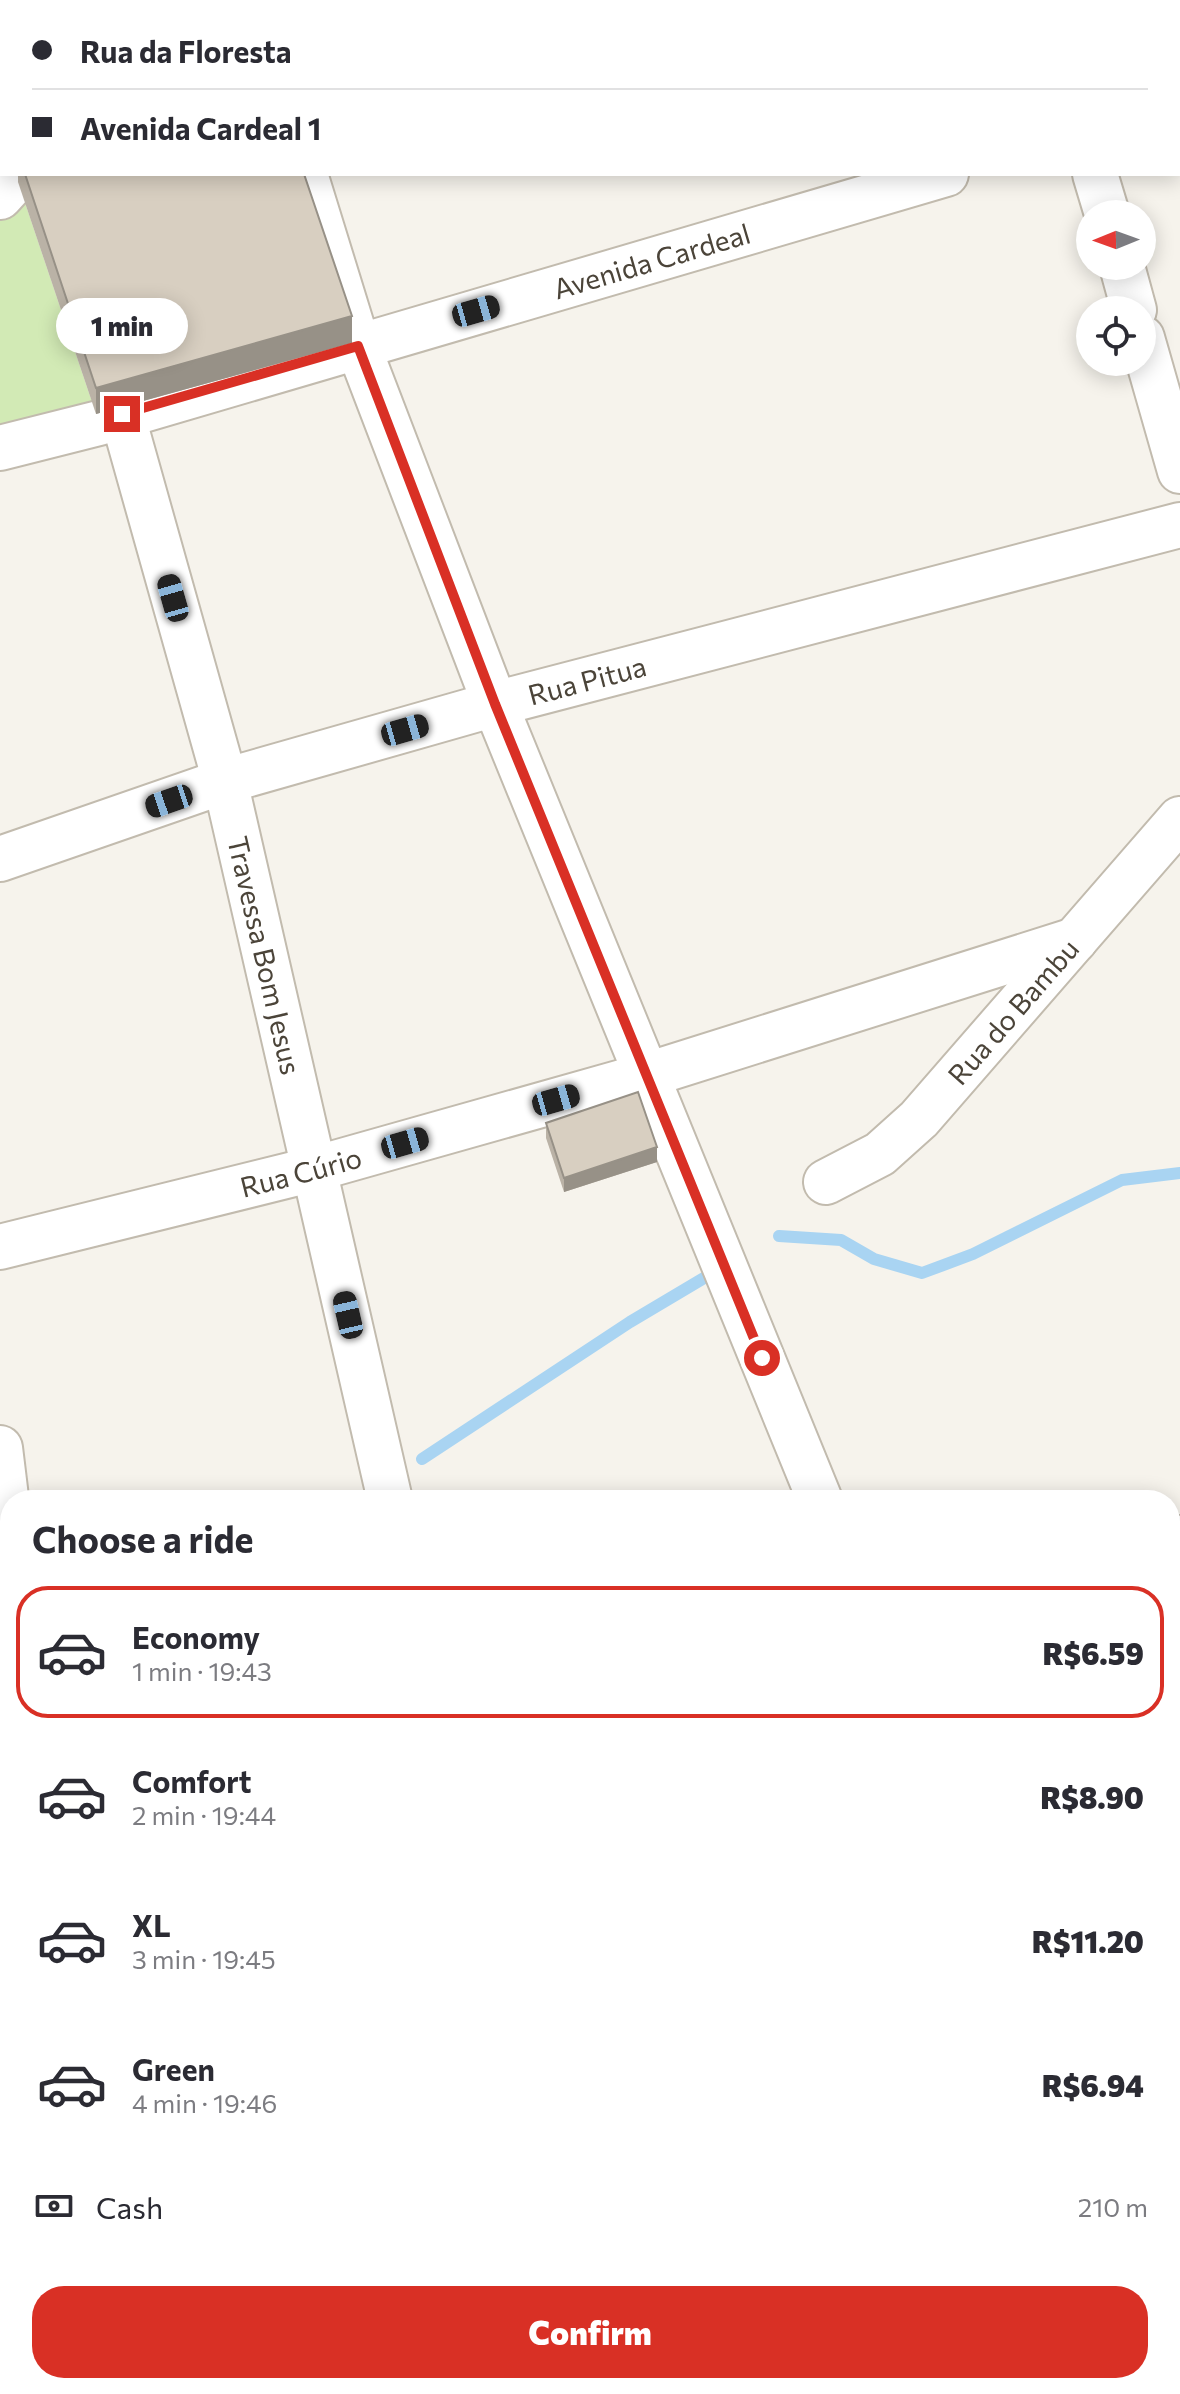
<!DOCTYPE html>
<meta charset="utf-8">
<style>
body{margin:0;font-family:Commissioner,sans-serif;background:#f2f2f3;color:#2b2b33;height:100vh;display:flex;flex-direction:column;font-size:30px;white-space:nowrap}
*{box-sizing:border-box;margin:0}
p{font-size:26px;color:#7c7c81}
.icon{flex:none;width:44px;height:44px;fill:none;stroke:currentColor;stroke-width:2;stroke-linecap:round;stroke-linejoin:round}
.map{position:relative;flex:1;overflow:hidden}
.side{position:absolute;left:0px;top:1490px;width:1180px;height:904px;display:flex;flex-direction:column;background:#fff;border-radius:32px 32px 0 0;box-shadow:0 4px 20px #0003}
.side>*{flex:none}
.hud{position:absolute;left:0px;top:0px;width:1180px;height:176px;box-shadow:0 4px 20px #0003;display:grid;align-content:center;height:176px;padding:0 32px;background:#fff}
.needle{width:52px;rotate:269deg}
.fabs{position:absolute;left:1076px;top:200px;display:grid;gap:16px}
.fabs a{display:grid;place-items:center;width:80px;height:80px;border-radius:50%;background:#fff;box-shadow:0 4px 20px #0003;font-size:40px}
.end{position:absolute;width:36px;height:36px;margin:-18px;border:10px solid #d93025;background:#fff;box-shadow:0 0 0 4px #fff}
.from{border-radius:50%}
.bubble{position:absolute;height:56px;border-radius:28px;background:#fff;box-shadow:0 4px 20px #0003;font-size:26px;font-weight:800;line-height:56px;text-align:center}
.car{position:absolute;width:24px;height:48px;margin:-24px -12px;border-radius:10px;box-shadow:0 0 6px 2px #0007;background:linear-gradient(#222 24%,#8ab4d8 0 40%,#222 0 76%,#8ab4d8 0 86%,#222 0)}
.hud b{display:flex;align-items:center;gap:28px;height:76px;font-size:30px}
.hud b+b{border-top:2px solid #e1e1e2}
.hud i{width:20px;height:20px;background:#2b2b33}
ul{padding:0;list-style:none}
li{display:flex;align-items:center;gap:24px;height:132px;margin:0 16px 12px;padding:0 16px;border:4px solid transparent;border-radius:32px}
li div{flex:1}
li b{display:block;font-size:30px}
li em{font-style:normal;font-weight:800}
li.selected{border-color:#d93025}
li>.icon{width:72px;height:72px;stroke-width:1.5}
h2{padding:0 32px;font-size:36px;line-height:96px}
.pay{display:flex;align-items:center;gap:20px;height:88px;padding:0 32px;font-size:30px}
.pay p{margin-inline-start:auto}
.button{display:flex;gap:16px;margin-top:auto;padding:16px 32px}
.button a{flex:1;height:92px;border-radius:32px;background:#d93025;color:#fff;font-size:32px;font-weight:800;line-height:92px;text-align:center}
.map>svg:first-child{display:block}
</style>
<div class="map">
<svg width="1180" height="2394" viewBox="0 0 1180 2394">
<rect width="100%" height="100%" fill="#f6f3ec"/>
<g fill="#d2eab5">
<polygon points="0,0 165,0 2,2 0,162"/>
<polygon points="18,182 96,414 0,441 0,202"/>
</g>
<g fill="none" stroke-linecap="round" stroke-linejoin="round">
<g stroke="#a9d4f2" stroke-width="12">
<polyline points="779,1236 841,1240 874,1259 922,1273 973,1254 1122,1180 1180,1173"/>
<polyline points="422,1459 630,1322 704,1278"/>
<polyline points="0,1727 4,1724"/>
</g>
<g stroke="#c2bbae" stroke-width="48">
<g id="minor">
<polyline points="252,0 252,2"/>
<polyline points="1046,0 1046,2"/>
<polyline points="1178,105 1180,105"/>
<polyline points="1178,143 1180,144"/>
<polyline points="305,174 358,346 495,704 820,1500"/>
<polyline points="1095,174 1107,214"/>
<polyline points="0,197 21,174"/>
<polyline points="1122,266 1134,310"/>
<polyline points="1142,338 1180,471"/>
<path id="s1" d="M 122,414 L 225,781 L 390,1500"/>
<path id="s2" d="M 0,448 L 99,423 L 946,174"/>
<path id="s3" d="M 0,859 L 225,781 L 495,704 L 1180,525"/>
<path id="s4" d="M 826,1182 L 880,1154 L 919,1119 L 1180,819"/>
<path id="s5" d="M 0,1247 L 314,1169 L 647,1075 L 1075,940"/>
<polyline points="0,1448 10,1530"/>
<polyline points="1170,1544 1180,1538"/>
<polyline points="0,1648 10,1645"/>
<polyline points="1170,1865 1180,1861"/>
<polyline points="115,2384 116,2394"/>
<polyline points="535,2384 537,2394"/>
<polyline points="1135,2384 1138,2394"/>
<polyline points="0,2386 26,2394"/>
</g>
</g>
<use href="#minor" stroke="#fff" stroke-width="44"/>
</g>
<g fill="#bab2a6">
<polygon points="18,174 304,174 352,343 96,414 18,182"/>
<polygon points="546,1123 657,1162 564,1192 546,1138"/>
</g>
<g fill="#979187">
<polygon points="352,316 352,343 96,414 96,388"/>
<polygon points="657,1147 657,1162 564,1192 564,1178"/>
</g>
<g fill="#d8cfc1" stroke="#979187" stroke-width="2">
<polygon points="178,0 246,0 247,2 176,2"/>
<polygon points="25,174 304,174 352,316 96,388"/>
<polygon points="638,1092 657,1147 564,1178 546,1123"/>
</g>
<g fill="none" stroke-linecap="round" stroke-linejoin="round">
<polyline stroke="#d93025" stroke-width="10" points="122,414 358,346 495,704 762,1358"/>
</g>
<g text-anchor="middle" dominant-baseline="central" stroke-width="8" stroke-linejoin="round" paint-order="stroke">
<g font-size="28" fill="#4b4439" stroke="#fff">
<text stroke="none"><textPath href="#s2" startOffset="678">Avenida Cardeal</textPath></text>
<text stroke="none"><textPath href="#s3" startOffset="614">Rua Pitua</textPath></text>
<text stroke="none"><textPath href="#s1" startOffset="560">Travessa Bom Jesus</textPath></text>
<text stroke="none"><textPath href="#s4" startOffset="256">Rua do Bambu</textPath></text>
<text stroke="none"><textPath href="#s5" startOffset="310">Rua Cúrio</textPath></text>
</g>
</g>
</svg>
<div class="fabs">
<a><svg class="needle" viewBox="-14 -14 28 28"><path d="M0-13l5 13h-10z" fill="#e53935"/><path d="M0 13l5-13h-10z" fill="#7c7c81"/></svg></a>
<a><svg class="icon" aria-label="locate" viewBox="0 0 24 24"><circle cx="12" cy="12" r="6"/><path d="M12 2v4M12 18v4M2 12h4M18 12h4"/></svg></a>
</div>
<i class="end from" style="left:762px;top:1358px"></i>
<i class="end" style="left:122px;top:414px"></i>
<div class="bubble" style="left:56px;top:298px;width:132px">1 min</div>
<i class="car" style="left:476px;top:311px;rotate:74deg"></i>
<i class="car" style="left:173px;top:598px;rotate:344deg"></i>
<i class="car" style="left:405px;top:730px;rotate:74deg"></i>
<i class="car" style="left:169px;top:801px;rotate:251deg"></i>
<i class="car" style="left:556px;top:1100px;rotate:74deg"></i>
<i class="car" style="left:405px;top:1143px;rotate:74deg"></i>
<i class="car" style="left:348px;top:1315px;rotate:347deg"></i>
<div class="hud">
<b><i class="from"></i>Rua da Floresta</b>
<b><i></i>Avenida Cardeal 1</b>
</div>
<section class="side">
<h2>Choose a ride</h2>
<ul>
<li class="selected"><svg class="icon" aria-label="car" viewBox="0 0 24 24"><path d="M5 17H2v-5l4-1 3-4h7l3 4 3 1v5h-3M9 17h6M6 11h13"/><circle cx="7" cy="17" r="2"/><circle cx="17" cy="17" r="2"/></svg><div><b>Economy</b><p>1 min · 19:43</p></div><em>R$6.59</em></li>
<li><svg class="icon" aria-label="car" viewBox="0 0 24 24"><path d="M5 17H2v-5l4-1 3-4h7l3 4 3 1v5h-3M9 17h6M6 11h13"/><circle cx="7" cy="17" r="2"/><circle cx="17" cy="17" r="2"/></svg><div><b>Comfort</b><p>2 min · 19:44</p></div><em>R$8.90</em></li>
<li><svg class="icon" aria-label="car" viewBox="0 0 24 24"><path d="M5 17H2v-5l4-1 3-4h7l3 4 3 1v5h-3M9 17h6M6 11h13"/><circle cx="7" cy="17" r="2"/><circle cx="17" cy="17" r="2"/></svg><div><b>XL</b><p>3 min · 19:45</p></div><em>R$11.20</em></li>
<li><svg class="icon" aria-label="car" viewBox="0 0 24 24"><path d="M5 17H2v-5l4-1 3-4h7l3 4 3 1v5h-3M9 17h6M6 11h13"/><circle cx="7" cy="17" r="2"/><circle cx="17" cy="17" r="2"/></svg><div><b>Green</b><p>4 min · 19:46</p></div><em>R$6.94</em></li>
</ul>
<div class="pay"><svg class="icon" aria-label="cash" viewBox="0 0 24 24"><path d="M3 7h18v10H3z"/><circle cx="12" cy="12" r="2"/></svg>Cash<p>210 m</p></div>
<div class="button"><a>Confirm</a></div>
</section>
</div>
